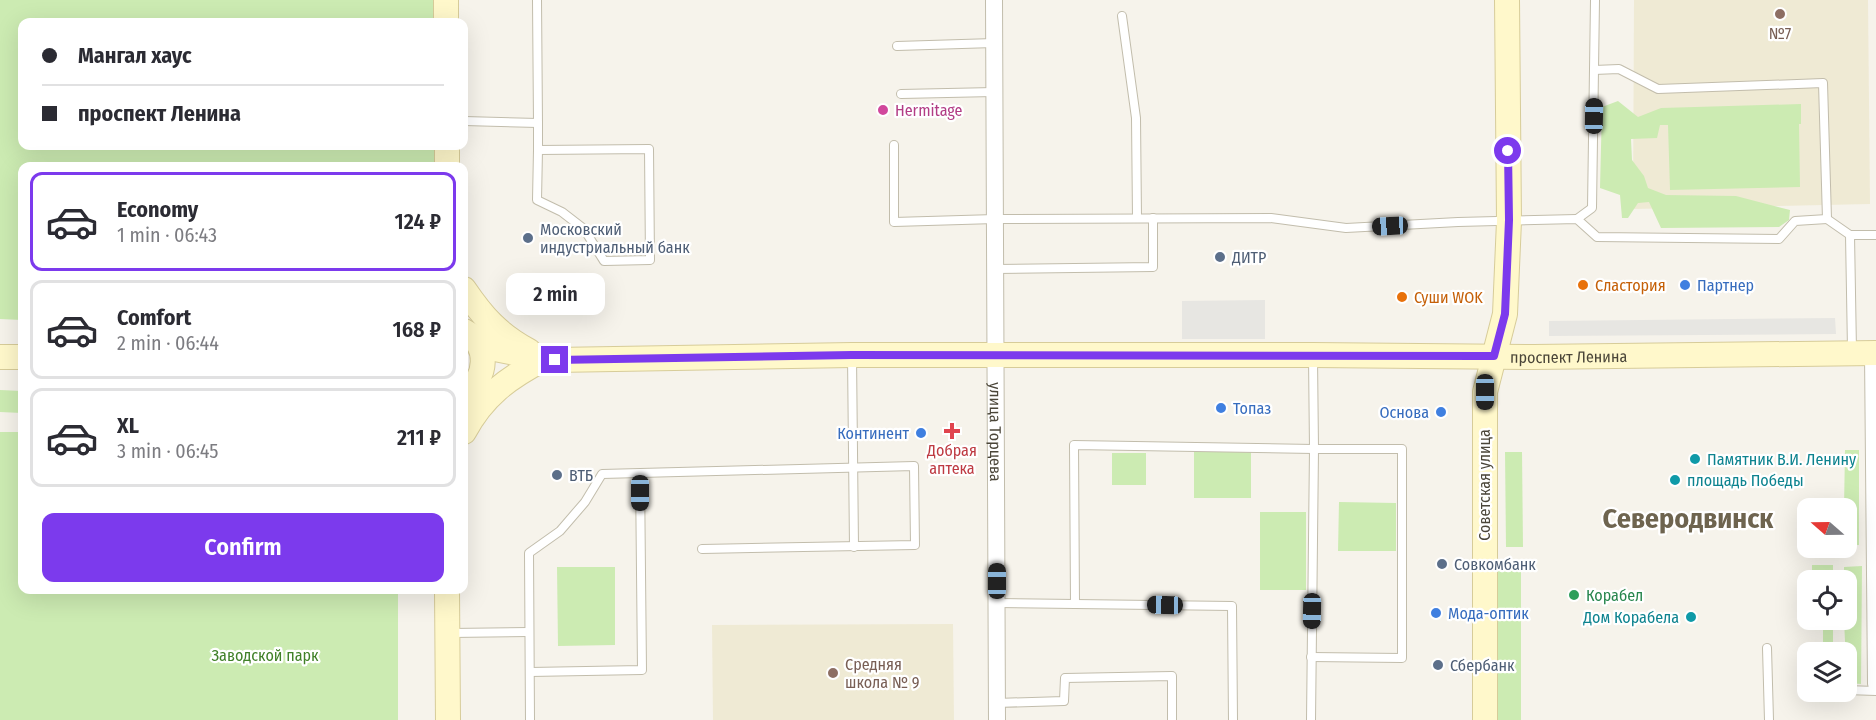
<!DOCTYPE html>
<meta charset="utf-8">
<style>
body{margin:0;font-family:"Fira Sans Condensed",sans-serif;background:#f7f7f7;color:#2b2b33;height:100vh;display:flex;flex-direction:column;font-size:22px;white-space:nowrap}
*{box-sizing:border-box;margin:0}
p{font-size:20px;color:#7c7c81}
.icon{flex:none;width:33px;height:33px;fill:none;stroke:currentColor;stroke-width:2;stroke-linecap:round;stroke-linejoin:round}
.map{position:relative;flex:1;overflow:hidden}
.side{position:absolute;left:18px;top:162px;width:450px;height:432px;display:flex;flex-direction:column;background:#fff;border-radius:12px;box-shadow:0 6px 24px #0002}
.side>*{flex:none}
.guide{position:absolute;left:18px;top:18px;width:450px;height:132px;border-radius:12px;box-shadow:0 6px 24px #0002;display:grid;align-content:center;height:132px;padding:0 24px;background:#fff}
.needle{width:39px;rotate:290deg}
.fabs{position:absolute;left:1797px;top:498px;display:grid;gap:12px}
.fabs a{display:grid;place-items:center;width:60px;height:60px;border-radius:12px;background:#fff;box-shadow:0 6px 24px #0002;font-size:30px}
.end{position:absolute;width:27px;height:27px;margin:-14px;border:8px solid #7c3aed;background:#fff;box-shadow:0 0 0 3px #fff}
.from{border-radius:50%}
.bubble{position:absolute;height:42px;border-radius:12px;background:#fff;box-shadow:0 6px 24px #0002;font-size:20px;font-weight:600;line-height:42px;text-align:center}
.car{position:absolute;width:18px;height:36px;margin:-18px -9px;border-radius:8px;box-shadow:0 0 4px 2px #0007;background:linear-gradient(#222 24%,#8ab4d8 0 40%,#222 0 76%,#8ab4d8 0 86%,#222 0)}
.guide b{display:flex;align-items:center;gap:21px;height:57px;font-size:22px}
.guide b+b{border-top:2px solid #e1e1e2}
.guide i{width:15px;height:15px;background:#2b2b33}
ul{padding:10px 0 0;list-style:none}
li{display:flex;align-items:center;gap:18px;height:99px;margin:0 12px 9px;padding:0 12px;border:3px solid #e1e1e2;border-radius:12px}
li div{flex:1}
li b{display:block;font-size:22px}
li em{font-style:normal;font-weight:600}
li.active{border-color:#7c3aed}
li>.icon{width:54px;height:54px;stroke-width:1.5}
.button{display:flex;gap:12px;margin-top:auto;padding:12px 24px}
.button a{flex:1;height:69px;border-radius:12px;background:#7c3aed;color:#fff;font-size:24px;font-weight:600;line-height:69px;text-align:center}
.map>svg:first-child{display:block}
</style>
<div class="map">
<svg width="1876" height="720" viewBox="0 0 1876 720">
<rect width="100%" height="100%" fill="#f6f3eb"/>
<g fill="#efead4">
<polygon points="1634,0 1868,0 1870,204 1633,209"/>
<polygon points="953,624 954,720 713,720 712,625"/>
</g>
<g fill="#ccebb2">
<polygon points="0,0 434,0 434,22 22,22 22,146 434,146 434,166 22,166 22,320 0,319"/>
<polygon points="1618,101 1638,117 1661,108 1801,104 1801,124 1799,124 1800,187 1670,190 1668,125 1660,125 1657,138 1631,139 1632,160 1644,176 1648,188 1666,195 1736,196 1790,210 1789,220 1779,227 1661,228 1649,202 1638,203 1628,218 1622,218 1620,195 1600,188 1602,107"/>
<polygon points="0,390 22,391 22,413 0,412"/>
<polygon points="0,432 22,432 22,590 398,590 398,720 0,720"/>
<polygon points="1194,449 1251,450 1251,498 1194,498"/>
<polygon points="1845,450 1859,450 1859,545 1847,545 1846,508 1844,508"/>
<polygon points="1505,452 1522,452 1523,547 1506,547"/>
<rect x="1112" y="453" width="34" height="32"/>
<polygon points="1339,502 1396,503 1396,551 1338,551"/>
<rect x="1260" y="512" width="46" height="78"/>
<polygon points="1812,565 1833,565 1833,580 1823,580 1823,571 1812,571"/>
<polygon points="1491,566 1521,566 1521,720 1492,720"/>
<polygon points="1862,566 1861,684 1847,683 1844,620 1846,620 1846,580 1844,580 1844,567"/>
<polygon points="557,567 615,567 615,645 558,646"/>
<rect x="1823" y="620" width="10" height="32"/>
</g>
<g fill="#e7e6e2">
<polygon points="1265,300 1265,339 1182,339 1182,301"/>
<polygon points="1835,318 1836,334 1549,336 1549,321"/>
</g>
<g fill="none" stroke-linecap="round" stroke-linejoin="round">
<g stroke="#c2bdac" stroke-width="10">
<g id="lane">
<polyline points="1122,16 1136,118 1137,218"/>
<polyline points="897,46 994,43"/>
<polyline points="1594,70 1619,69 1658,89 1823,83 1827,219 1850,235 1852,350"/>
<polyline points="901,94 994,92"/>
<polyline points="464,121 538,123 537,0"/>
<polyline points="538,123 538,150 649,149 650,260 604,261 584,229 562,212 537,200 538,150"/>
<polyline points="894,145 894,222 995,219 1271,218 1346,228 1458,222 1577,219 1597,237 1779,239 1795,221 1827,219"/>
<polyline points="1577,219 1592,208 1595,0"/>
<polyline points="1850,235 1876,235"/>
<polyline points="995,269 1153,267 1153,218"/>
<polyline points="852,356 854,547"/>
<polyline points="997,603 1232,606 1233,720"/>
<polyline points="1075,604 1074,445 1314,449 1402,449 1402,658 1311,657"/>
<polyline points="451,633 529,632"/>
<polyline points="1767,648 1769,720"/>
<polyline points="530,672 642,670 640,474"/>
<polyline points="1846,690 1876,691"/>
<polyline points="997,703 1064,701 1065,678 1172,676 1172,720"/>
<polyline points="530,720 529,553 560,531 585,502 602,474 914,466 915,545 702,549"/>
<polyline points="1311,720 1314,449 1313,357"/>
</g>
</g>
<g stroke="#c2bdac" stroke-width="18">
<g id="street">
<path id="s1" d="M 994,0 L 997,720"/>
<polyline points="1873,353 1876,684"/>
</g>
</g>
<g stroke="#d7cc99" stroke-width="26">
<g id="secondary">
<polyline points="446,0 446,22"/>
<polyline points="447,146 447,166"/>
<path d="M 464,289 C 483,317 498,334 529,351"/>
<path d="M 464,331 C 490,344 488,379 464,393"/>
<path id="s2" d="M 480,346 L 544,359 L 555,360 L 852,355 L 1313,355 L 1533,357 L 1876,353"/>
<polyline points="0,357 22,357"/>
<path d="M 464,432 C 483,396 508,378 544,359"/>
<polyline points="447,590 448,720"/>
<polyline points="1485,720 1485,392 1505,314 1509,221 1507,0"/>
</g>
</g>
<use href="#lane" stroke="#fff" stroke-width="8"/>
<use href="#street" stroke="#fff" stroke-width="16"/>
<use href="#secondary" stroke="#fff8cb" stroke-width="24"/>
</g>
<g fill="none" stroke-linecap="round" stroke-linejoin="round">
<polyline stroke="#7c3aed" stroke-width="8" points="555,360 852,355 1494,356 1505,314 1509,220 1508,151"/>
</g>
<g fill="#8d6e63" stroke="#fff" stroke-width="2">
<circle cx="1780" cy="14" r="6"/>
<circle cx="833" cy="673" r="6"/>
</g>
<circle fill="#d1479c" stroke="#fff" stroke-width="2" cx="883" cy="110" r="6"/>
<g fill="#5c6f8a" stroke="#fff" stroke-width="2">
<circle cx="528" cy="238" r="6"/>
<circle cx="1220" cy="257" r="6"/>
<circle cx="557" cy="475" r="6"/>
<circle cx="1442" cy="564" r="6"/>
<circle cx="1438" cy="665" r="6"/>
</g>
<g fill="#e8710a" stroke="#fff" stroke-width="2">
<circle cx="1583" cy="285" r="6"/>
<circle cx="1402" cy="297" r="6"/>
</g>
<g fill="#3f7fe0" stroke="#fff" stroke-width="2">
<circle cx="1685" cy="285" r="6"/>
<circle cx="1221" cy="408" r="6"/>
<circle cx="1441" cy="412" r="6"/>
<circle cx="921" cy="433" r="6"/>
<circle cx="1436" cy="613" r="6"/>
</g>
<path fill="#e0444e" stroke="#fff" stroke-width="2" d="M949 422h6v6h6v6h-6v6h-6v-6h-6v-6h6z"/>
<g fill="#0f9aa8" stroke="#fff" stroke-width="2">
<circle cx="1695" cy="459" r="6"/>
<circle cx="1675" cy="480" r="6"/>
<circle cx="1691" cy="617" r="6"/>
</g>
<circle fill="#2e9e5b" stroke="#fff" stroke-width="2" cx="1574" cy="595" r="6"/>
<g text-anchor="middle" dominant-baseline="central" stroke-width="4.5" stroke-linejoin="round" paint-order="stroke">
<g font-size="16" fill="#785e54" stroke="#fff">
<text x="1780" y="33">№7</text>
<text x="845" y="664" text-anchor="start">Средняя<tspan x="845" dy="18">школа № 9</tspan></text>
</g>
<g font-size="16" fill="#b23c85" stroke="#fff" text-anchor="start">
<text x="895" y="110">Hermitage</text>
</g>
<g font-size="16" fill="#4e5e75" stroke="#fff" text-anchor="start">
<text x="540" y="229">Московский<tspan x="540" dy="18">индустриальный банк</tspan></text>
<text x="1232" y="257">ДИТР</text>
<text x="569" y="475">ВТБ</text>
<text x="1454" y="564">Совкомбанк</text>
<text x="1450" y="665">Сбербанк</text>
</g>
<g font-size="16" fill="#c56008" stroke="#fff" text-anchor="start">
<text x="1595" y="285">Сластория</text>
<text x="1414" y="297">Суши WOK</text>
</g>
<g font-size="16" fill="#366cbe" stroke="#fff" text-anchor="start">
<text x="1697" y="285">Партнер</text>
<text x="1233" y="408">Топаз</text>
<text x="1429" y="412" text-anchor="end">Основа</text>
<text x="909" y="433" text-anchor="end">Континент</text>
<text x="1448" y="613">Мода-оптик</text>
</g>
<g font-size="16" fill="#4a4538" stroke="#fff">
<text stroke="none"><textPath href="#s2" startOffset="1090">проспект Ленина</textPath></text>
<text stroke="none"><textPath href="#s1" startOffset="432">улица Торцева</textPath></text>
<text transform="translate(1484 485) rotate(-90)">Советская улица</text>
</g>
<g font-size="16" fill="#be3a42" stroke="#fff">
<text x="952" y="450">Добрая<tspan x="952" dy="18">аптека</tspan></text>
</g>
<g font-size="16" fill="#0d838f" stroke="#fff" text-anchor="start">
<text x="1707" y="459">Памятник В.И. Ленину</text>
<text x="1687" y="480">площадь Победы</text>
<text x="1679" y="617" text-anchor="end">Дом Корабела</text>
</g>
<g font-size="16" fill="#27864d" stroke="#fff" text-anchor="start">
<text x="1586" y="595">Корабел</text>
</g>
<g font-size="16" fill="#408028" stroke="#fff">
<text x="265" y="655">Заводской парк</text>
</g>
<g font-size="28" font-weight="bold" fill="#6e644f" stroke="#fff">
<text x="1688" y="518">Северодвинск</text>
</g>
</g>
</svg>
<div class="fabs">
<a><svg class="needle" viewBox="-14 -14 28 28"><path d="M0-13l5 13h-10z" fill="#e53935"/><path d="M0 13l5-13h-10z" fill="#7c7c81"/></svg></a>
<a><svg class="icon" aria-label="locate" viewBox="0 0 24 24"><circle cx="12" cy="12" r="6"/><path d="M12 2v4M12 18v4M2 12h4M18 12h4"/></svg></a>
<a><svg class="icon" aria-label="layers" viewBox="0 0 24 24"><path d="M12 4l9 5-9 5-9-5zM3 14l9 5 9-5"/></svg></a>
</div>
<i class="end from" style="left:1508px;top:151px"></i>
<i class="end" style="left:555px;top:360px"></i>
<div class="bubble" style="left:506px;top:273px;width:99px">2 min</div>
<i class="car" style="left:1594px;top:116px;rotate:1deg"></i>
<i class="car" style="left:1390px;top:226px;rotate:267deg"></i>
<i class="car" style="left:1485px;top:392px;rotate:180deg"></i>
<i class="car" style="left:640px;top:493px;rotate:180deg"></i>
<i class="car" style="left:997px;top:581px;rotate:0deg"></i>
<i class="car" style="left:1165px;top:605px;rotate:271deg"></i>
<i class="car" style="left:1312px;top:611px;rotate:181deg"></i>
<div class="guide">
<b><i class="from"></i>Мангал хаус</b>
<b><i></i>проспект Ленина</b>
</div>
<section class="side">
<ul>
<li class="active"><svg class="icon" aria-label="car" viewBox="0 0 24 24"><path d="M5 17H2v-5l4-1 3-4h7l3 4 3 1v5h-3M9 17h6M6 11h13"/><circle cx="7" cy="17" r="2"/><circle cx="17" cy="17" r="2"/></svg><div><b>Economy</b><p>1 min · 06:43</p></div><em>124 ₽</em></li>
<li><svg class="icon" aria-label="car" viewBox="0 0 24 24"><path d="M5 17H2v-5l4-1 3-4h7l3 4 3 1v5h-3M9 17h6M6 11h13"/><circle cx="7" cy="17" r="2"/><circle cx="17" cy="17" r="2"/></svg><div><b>Comfort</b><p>2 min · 06:44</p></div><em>168 ₽</em></li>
<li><svg class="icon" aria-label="car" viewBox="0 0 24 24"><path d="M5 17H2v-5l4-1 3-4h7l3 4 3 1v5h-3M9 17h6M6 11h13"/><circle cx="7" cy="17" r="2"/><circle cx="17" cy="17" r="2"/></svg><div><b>XL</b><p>3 min · 06:45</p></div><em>211 ₽</em></li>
</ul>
<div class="button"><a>Confirm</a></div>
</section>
</div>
